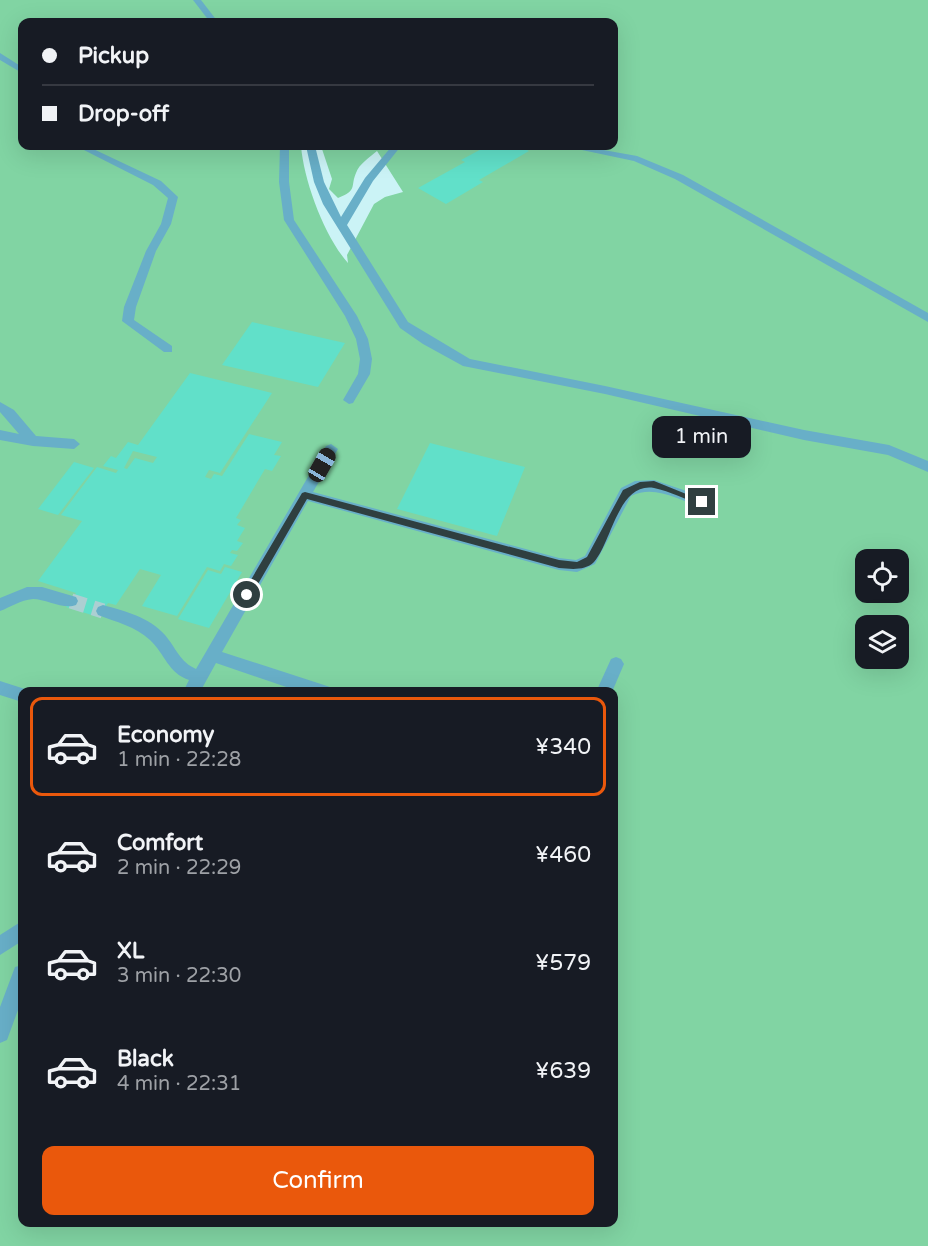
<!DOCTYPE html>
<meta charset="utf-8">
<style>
body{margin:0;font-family:"Varela Round",sans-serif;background:#20242c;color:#f1f3f6;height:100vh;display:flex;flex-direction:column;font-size:22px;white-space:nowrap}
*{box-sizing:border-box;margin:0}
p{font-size:20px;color:#9ea1a6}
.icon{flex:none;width:33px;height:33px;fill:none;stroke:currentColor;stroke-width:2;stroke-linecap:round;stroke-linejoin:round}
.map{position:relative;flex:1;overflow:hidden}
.side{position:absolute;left:18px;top:687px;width:600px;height:540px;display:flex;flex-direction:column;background:#171b24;border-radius:12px;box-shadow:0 6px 24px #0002}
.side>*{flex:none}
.hud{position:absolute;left:18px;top:18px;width:600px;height:132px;border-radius:12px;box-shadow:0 6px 24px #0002;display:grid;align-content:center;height:132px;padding:0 24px;background:#171b24}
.tools{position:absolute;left:855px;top:549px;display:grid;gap:12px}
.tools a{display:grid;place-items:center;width:54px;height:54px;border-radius:12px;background:#171b24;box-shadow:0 6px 24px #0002;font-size:30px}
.end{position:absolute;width:27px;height:27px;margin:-14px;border:8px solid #2f3f40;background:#fff;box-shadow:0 0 0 3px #fff}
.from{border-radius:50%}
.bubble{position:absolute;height:42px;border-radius:12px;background:#171b24;box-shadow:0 6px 24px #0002;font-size:20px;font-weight:600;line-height:42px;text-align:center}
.car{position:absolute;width:18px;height:36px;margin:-18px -9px;border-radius:8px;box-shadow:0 0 4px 2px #0007;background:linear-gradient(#222 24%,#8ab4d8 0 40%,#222 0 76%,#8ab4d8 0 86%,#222 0)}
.hud b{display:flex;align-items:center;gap:21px;height:57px;font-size:22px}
.hud b+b{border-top:2px solid #363941}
.hud i{width:15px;height:15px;background:#f1f3f6}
ul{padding:10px 0 0;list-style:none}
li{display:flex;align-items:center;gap:18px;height:99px;margin:0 12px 9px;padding:0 12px;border:3px solid transparent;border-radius:12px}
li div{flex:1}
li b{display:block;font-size:22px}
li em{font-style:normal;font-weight:600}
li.on{border-color:#ea580c}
li>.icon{width:54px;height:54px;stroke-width:1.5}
.action{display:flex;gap:12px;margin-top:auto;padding:12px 24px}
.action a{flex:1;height:69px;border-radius:12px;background:#ea580c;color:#fff;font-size:24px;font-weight:600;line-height:69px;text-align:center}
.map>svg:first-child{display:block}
</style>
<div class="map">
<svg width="928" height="1246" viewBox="0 0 928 1246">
<rect width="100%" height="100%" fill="#cbf3f6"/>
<path fill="#81d4a3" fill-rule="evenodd" d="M 0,0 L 928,0 L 928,1246 L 0,1246 ZM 22,22 L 614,22 L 614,146 L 321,146 L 332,179 L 329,189 L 338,198 C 358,190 350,187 356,173 C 359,164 370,157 377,151 L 403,192 L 385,197 L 374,204 L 347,255 L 348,263 C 324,236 304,181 301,146 L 22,146 ZM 866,560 L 898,560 L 898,592 L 866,592 ZM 866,626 L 898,626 L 898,658 L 866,658 ZM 22,692 L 614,692 L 614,1222 L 22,1222 Z"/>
<g fill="#61e0c9" fill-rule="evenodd">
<polygon points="487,146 518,146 529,151 479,180 483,182 446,204 418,188 465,162 461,160"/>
<polygon points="252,322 345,343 318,387 222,365"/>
<path d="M 190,373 L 272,393 L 220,473 L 209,470 L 205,477 L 211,479 L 214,474 L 222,476 L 249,434 L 282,442 L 274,455 L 281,456 L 272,471 L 265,469 L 236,518 L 241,520 L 237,525 L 245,528 L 237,541 L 243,543 L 237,551 L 232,550 L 230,553 L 238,555 L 231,566 L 224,564 L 220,571 L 207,567 L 177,616 L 142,606 L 161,575 L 140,569 L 116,605 L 108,603 L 98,617 L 66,607 L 76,593 L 38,581 L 82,521 L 61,515 L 97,467 L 116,473 L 118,470 L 103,466 L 111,456 L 116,458 L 128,442 L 138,445 ZM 133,451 L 157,457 L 153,463 L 135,458 L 127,469 L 124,468 Z"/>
<polygon points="430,443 525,467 497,536 397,509"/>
<polygon points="74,462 94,468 58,515 38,509"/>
<polygon points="225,567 242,572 209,628 178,619 208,570 221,574"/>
</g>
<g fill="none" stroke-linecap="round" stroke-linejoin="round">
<polyline stroke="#accfd2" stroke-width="15" stroke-dasharray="15 8" stroke-linecap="butt" points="71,601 103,611"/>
<g fill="#68afc8" fill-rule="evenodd">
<polygon points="193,0 201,0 218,22 210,22"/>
<polygon points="0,53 22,67 22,73 0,60"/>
<polygon points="76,146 87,146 161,181 178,197 171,224 156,251 136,307 134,320 172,346 172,352 164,352 122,321 124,307 146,251 161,224 168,198 153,185"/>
<polygon points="280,146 289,146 289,182 294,220 357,316 368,339 372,359 370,374 353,403 349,404 343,400 358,374 360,359 356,339 345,316 284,220 279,182"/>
<polygon points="306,146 315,146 324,182 341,217 365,178 392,146 401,146 373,181 347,225 408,322 470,359 605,386 804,430 889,445 928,461 928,472 888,455 804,440 605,394 463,366 423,344 400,328 323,204 314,182"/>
<polygon points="563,146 581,146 637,156 683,175 928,313 928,322 675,179 634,161"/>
<polygon points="0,402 14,410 36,436 74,439 80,444 74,449 33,446 0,440 0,430 19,434 0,412"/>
<path d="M 331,444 L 338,449 L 313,492 L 559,558 L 576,560 L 585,556 L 621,488 L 635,481 L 654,480 L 707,498 L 709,502 L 702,507 C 678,500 655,484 631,496 L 595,564 L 577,572 L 559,570 L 308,501 L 222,652 L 324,685 L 330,687 L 332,692 L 301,692 L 216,663 L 200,692 L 183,692 L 189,680 C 168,673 165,654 150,640 C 135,626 116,622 98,615 L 96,611 L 98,607 L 103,605 C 125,611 149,617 165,635 C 176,648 180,662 196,669 L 326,446 Z"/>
<path d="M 27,587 L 42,587 L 76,597 L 78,601 L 76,605 C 64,610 46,599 33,599 C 20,600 11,607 0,611 L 0,598 Z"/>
<polygon points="616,657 621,659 624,664 612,692 596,692 611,659"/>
<polygon points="0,681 28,690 22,692 22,702 0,695"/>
<polygon points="22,921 22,941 0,955 0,935"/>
<polygon points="22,965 22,999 7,1040 0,1043 0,1007 15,967"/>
</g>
</g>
<path fill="#2f3f40" d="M 654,481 L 706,502 L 702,505 C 686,500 670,491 654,488 C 618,482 612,542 594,562 C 585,571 571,569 559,568 L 307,499 L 250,598 L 247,599 L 242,595 L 302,493 L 305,492 L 559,560 L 577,562 L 587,557 L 623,490 L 640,482 Z"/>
</svg>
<div class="tools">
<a><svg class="icon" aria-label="locate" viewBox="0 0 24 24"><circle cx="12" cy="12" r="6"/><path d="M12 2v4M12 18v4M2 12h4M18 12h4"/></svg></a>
<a><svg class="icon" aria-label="layers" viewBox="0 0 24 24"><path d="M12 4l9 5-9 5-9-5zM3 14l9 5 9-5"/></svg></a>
</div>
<i class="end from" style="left:247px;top:595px"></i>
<i class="end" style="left:702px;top:502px"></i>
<div class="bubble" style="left:652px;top:416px;width:99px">1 min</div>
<i class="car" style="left:322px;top:465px;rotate:30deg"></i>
<div class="hud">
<b><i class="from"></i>Pickup</b>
<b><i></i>Drop-off</b>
</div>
<section class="side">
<ul>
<li class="on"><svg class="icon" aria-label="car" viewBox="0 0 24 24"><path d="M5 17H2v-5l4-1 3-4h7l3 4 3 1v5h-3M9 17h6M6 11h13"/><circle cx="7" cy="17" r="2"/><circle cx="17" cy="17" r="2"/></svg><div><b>Economy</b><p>1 min · 22:28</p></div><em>¥340</em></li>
<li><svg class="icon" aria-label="car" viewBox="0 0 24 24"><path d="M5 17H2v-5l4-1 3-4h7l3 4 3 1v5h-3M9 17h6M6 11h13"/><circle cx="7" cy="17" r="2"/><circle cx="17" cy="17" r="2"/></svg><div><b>Comfort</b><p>2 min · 22:29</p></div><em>¥460</em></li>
<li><svg class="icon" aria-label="car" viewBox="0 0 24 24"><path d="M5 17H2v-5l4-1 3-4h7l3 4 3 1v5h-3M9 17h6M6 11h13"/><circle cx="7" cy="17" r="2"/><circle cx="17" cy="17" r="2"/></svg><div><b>XL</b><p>3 min · 22:30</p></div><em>¥579</em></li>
<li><svg class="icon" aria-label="car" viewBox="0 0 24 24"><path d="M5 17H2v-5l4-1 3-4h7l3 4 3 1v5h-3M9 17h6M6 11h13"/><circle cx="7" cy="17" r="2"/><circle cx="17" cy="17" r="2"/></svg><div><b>Black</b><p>4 min · 22:31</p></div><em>¥639</em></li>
</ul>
<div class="action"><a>Confirm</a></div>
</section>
</div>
